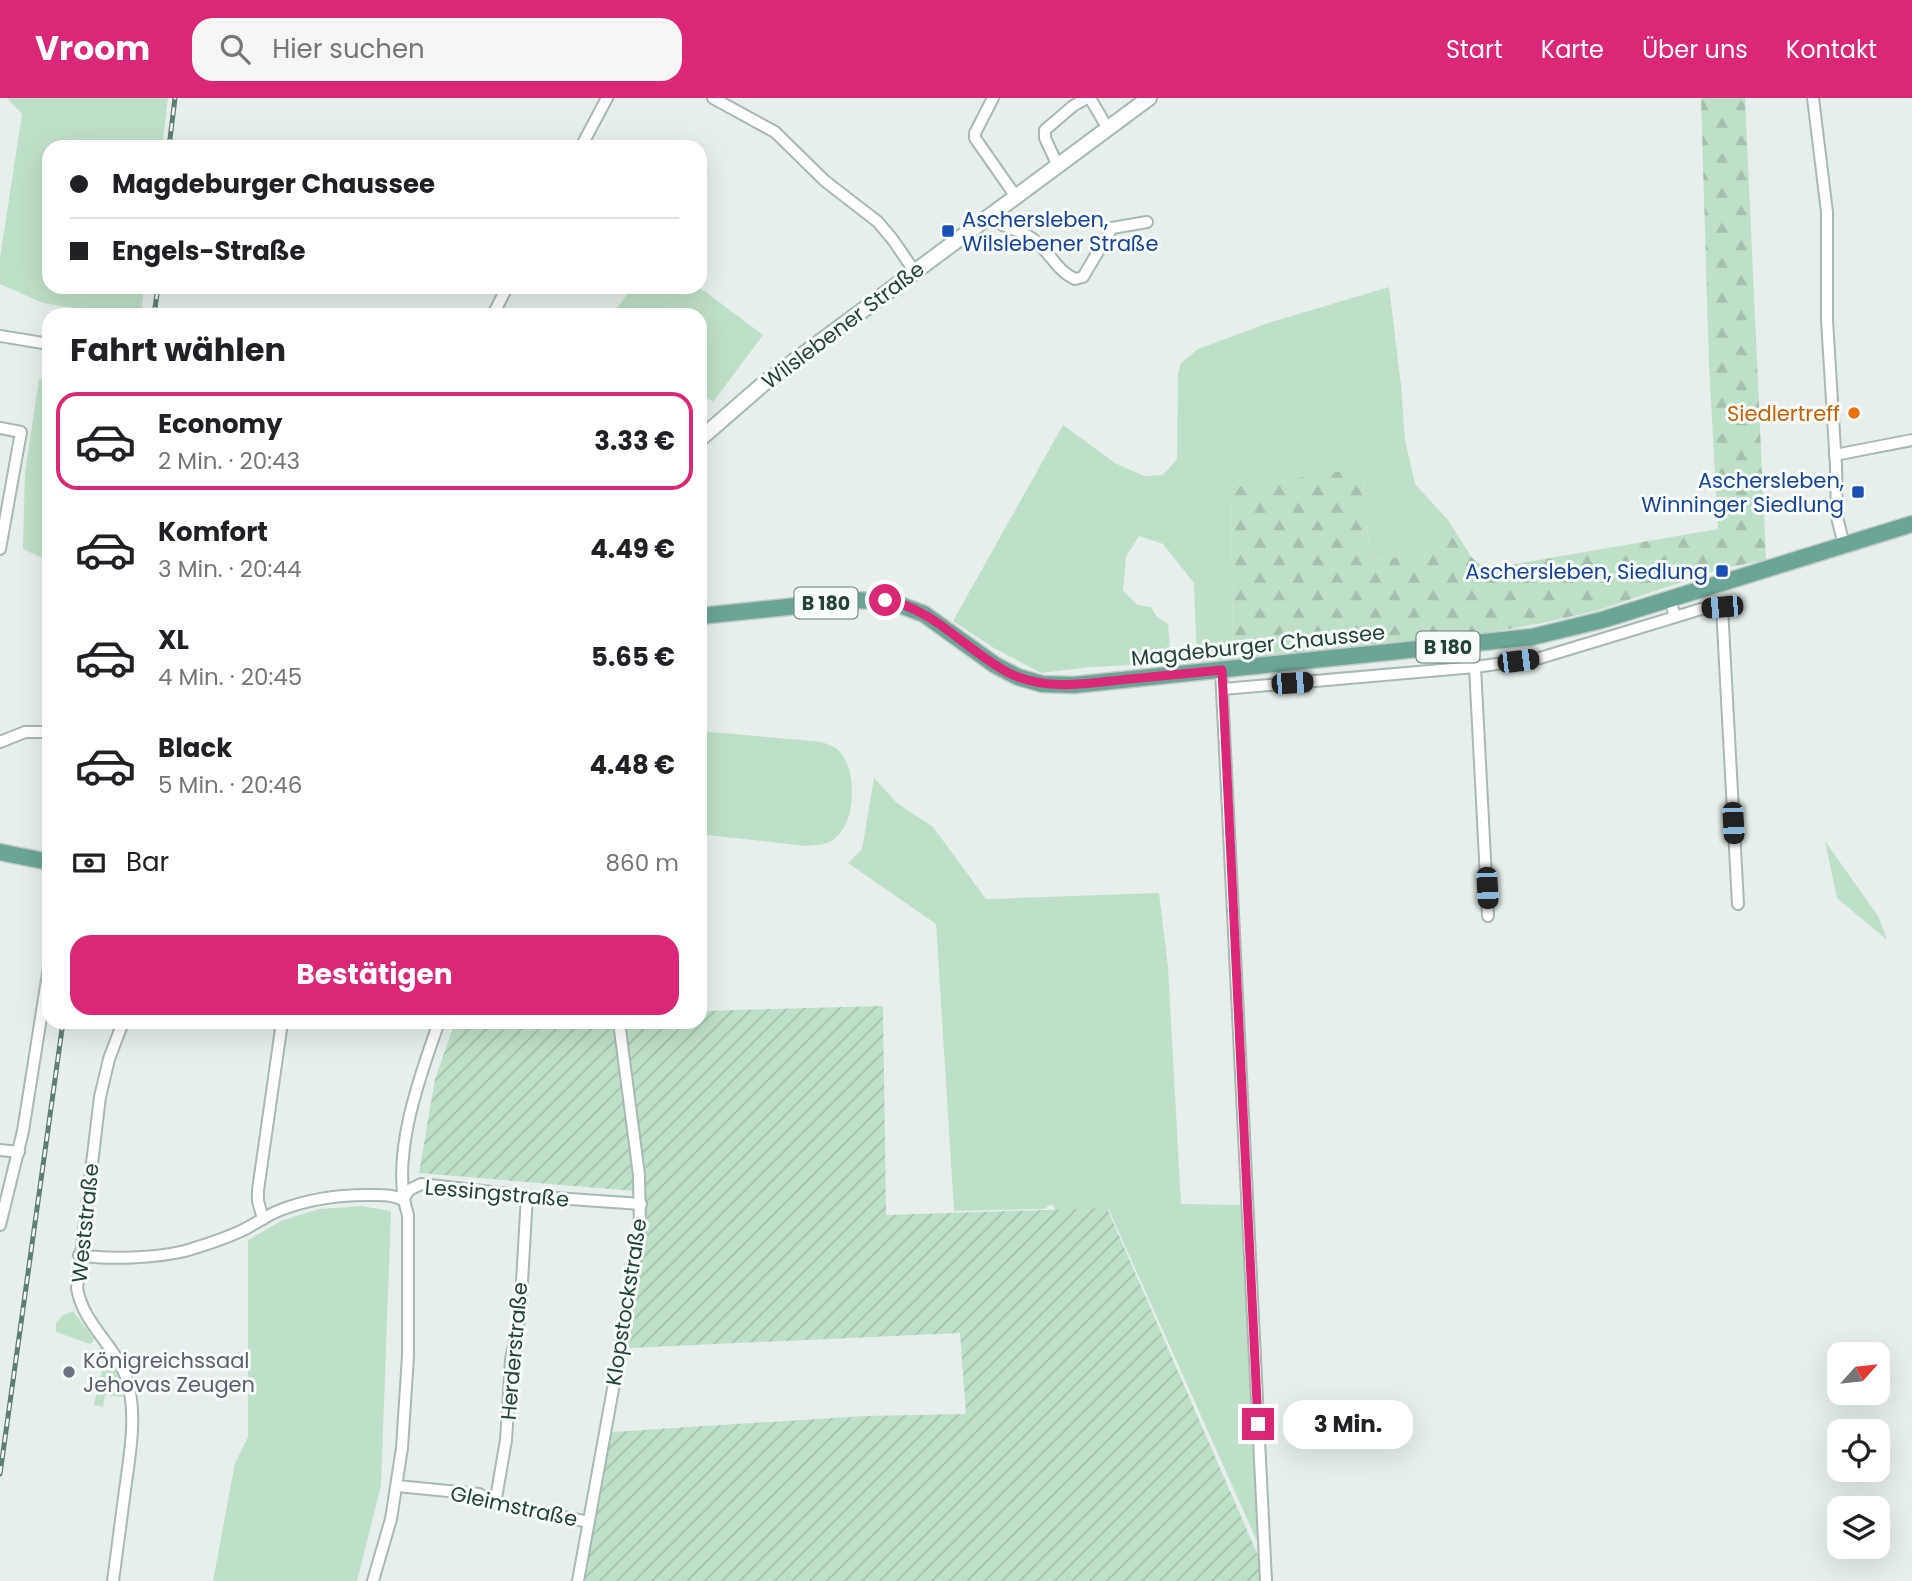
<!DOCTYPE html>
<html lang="de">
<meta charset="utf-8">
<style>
body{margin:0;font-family:Poppins,sans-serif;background:#f6f6f6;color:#202124;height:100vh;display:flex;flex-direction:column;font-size:26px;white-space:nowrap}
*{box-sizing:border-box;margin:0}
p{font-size:23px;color:#757577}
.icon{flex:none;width:38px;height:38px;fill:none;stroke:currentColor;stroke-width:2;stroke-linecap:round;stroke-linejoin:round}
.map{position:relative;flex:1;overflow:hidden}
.side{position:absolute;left:42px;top:210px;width:665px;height:721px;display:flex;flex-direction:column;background:#fff;border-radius:21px;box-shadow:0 7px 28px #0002}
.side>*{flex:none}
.guide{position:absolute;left:42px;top:42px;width:665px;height:154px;border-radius:21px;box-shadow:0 7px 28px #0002;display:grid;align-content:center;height:154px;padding:0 28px;background:#fff}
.needle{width:46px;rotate:63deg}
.buttons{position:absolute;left:1827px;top:1244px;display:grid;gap:14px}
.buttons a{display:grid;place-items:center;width:63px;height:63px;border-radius:14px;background:#fff;box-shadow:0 7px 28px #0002;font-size:35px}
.end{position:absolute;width:32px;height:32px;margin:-16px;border:9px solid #db2777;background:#fff;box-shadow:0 0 0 4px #fff}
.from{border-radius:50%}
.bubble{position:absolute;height:49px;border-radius:21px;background:#fff;box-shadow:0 7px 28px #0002;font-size:23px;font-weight:700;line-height:49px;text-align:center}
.car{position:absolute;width:21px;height:42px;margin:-21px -10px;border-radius:9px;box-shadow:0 0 5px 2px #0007;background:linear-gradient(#222 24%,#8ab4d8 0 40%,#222 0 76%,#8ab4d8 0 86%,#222 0)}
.guide b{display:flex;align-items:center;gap:24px;height:66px;font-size:26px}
.guide b+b{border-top:2px solid #e0e0e0}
.guide i{width:18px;height:18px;background:#202124}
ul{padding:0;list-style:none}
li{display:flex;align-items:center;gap:21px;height:98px;margin:0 14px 10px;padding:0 14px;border:4px solid transparent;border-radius:21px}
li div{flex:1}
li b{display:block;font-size:26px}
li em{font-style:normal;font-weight:700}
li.current{border-color:#db2777}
li>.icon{width:63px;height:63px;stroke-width:1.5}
h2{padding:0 28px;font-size:32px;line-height:84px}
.pay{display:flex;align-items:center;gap:18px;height:77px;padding:0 28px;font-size:26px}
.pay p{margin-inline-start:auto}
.action{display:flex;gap:14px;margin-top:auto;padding:14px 28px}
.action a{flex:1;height:80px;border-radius:21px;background:#db2777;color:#fff;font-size:28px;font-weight:700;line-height:80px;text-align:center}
header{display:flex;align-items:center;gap:42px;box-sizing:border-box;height:98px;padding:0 35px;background:#db2777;color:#fff}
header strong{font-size:33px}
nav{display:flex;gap:38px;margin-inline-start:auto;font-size:24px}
.search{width:490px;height:63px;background:#f6f6f6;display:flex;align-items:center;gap:18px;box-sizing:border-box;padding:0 24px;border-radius:21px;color:#757577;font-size:26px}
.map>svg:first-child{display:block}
</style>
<header>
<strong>Vroom</strong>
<div class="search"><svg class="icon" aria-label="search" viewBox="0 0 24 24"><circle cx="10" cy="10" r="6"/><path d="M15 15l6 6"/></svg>Hier suchen</div>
<nav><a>Start</a><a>Karte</a><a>Über uns</a><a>Kontakt</a></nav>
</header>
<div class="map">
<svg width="1912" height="1483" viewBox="0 0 1912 1483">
<defs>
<pattern id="forest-firs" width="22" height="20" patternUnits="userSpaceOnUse" patternTransform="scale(1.75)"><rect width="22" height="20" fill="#bfe0c8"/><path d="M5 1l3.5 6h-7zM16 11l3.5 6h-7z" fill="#a4c1ad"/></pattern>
<pattern id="garden-furrows" width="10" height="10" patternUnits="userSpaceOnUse" patternTransform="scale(1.75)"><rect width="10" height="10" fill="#bfe0c8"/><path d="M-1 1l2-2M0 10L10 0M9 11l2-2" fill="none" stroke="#a4c1ad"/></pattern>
</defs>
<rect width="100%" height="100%" fill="#e6efeb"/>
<g fill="#bfe0c8">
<polygon points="7,0 168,0 162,49 49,49 49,189 144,189 141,217 115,217 43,205 0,186 0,160 22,16"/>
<polygon points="633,189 699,189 763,237 713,304 700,294 700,217 612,217"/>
<polygon points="1389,189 1401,287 1405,342 1415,386 1448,422 1424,458 1370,461 1362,370 1231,391 1233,561 1197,564 1194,485 1163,446 1139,438 1126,459 1123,492 1137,507 1151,509 1156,518 1168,526 1171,565 1090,569 1041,575 994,550 953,523 1063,327 1115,365 1144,378 1163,377 1177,361 1178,275 1181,265 1198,251 1268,225"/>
<polygon points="39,281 49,282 49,463 23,451 25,374"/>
<path d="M 700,633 L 822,644 C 826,646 833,648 837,651 C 858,668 857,727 833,742 C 825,747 816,747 806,748 L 700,736 Z"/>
<polygon points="874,680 897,705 933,729 986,801 1159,795 1168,869 1181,1106 1247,1107 1265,1461 1109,1112 1057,1114 1052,1106 1044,1111 954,1113 936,826 848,765 862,751"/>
<polygon points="1825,743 1878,818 1887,842 1837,800"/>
<polygon points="360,1108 391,1113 381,1387 357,1483 213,1483 235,1365 248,1339 248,1142 283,1122 320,1111"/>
<polygon points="73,1213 94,1241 93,1244 90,1246 56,1234 56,1225 63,1217"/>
<polygon points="101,1249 116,1274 123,1299 105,1297 103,1309 94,1307 104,1264 98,1262 96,1253"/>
</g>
<polygon fill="url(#forest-firs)" points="1701,0 1745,0 1766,462 1720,471 1599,512 1543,525 1462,539 1381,545 1233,561 1231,390 1362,370 1370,461 1424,458 1448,422 1472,460 1487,471 1718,431 1709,266"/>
<polygon fill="url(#garden-furrows)" points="883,908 886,1117 1107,1110 1260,1462 1261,1483 584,1483 612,1334 864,1318 966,1316 960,1235 628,1250 644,1147 645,1097 635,1093 419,1075 435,981 455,924 700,924 700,913"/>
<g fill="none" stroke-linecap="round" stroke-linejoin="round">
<g stroke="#a8b8b2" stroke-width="14">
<g id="street">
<polyline points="713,0 775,34 825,83 878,124 893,142 915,174"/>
<polyline points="993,0 975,35 975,40 1016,99"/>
<polyline points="1090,0 1108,31"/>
<polyline points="1813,0 1827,114 1827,222 1836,368 1837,419 1844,447"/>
<polyline points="581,49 607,0"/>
<polyline points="1058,68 1045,40 1045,32 1073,8 1087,0"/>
<path d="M 991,118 C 1001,130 1018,131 1030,139 C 1048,150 1056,173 1075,181 L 1083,179 L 1112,130 L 1147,124"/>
<polyline points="493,217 507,189"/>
<polyline points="0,238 43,245"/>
<polyline points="0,330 21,334 0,451"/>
<polyline points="1835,357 1912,342"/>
<polyline points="1675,519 1701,511 1722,509 1738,806"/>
<polyline points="1475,569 1488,818"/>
<polyline points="1221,572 1266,1483"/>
<polyline points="1223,591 1475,569 1540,560 1675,519 1670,501"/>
<polyline points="0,644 25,634 49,634"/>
<polyline points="0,1052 19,1054"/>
<polyline points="263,1121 258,1103 258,1092 282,924"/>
<polyline points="0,1127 23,1033 49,869"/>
<path d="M 79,1157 C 110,1162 155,1160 185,1153 C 205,1147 227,1140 245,1131 C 257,1125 266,1118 278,1113 C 305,1102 337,1097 367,1097 C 379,1097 392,1096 403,1102 L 409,1092 L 421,1086 L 527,1098 L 641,1106"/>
<polyline points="397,1388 479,1396 495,1406 589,1424"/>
<polyline points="495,1406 506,1342 511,1262 520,1218 527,1098"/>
<path d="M 113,1483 C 117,1453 121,1422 125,1392 C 130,1355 138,1314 126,1279 C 114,1246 83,1226 77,1190 L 100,999 L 109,961 L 123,924"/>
<path d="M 373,1483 L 391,1421 L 402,1350 L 408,1258 L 408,1117 C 389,1062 420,977 439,924"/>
<polyline points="578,1483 617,1269 640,1133 639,1077 619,924"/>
</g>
</g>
<g stroke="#a4bbb3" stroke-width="18">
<polyline id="secondary" points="700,341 762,287 1149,0"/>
</g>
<g stroke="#c2cac8" stroke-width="19">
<g id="primary">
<polyline points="700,518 855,502 892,504 924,516 995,567 1018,579 1042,586 1074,587 1532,539 1602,522 1912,426"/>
<polyline points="0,754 49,764"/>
</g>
</g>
<use href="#street" stroke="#fff" stroke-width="10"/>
<use href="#secondary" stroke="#fff" stroke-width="14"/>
<use href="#primary" stroke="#6aa596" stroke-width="16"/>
<g stroke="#5f7d75" stroke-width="5">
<g id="rail">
<polyline points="169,49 175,0"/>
<polyline points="154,217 158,189"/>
<polyline points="0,1376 63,924"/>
</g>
</g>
<use href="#rail" stroke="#f7fbf9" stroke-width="2.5" stroke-dasharray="8" stroke-linecap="butt"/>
</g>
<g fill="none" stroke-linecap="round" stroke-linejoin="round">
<path stroke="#db2777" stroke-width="9" d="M 885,502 C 934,510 966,553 1009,575 C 1047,594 1089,585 1130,581 C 1161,578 1191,575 1222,572 L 1258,1326"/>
</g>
<g fill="#1a4fb4" stroke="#f7fbf9" stroke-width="2.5">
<rect x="941" y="126" width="14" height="14" rx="3.5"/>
<rect x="1851" y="387" width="14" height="14" rx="3.5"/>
<rect x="1715" y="466" width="14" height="14" rx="3.5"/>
</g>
<circle fill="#e8710a" stroke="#f7fbf9" stroke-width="2.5" cx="1854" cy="315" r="7"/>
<circle fill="#6b7280" stroke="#f7fbf9" stroke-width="2.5" cx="69" cy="1274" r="7"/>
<g text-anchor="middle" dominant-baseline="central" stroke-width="6" stroke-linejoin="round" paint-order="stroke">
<g fill="#f7fbf9" stroke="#637a73" stroke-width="2">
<rect x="794.5" y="489.5" width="63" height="31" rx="5"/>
<rect x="1416.5" y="533.5" width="63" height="31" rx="5"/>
</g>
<g font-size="19" font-weight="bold" fill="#24423a">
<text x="826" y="505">B 180</text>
<text x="1448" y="549">B 180</text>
</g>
<g font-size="21" fill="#164399" stroke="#f7fbf9" text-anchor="end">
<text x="962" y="121" text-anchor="start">Aschersleben,<tspan x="962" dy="24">Wilslebener Straße</tspan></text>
<text x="1844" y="382">Aschersleben,<tspan x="1844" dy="24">Winninger Siedlung</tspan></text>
<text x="1708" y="473">Aschersleben, Siedlung</text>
</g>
<g font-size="21" fill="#24423a" stroke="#f7fbf9">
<text transform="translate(843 227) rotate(-37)">Wilslebener Straße</text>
<text transform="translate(1258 547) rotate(-6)">Magdeburger Chaussee</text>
<text transform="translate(497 1095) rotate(5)">Lessingstraße</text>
<text transform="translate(85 1125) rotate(-84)">Weststraße</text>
<text transform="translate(626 1204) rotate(-81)">Klopstockstraße</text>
<text transform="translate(514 1253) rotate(-85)">Herderstraße</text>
<text transform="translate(514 1408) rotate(12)">Gleimstraße</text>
</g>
<g font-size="21" fill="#c56008" stroke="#f7fbf9" text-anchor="end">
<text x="1840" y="315">Siedlertreff</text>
</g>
<g font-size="21" fill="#5b616d" stroke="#f7fbf9" text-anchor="start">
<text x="83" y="1262">Königreichssaal<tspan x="83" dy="24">Jehovas Zeugen</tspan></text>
</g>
</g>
</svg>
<div class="buttons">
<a><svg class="needle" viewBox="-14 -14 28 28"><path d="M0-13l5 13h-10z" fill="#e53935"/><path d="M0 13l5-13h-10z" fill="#757577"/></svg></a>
<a><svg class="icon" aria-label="locate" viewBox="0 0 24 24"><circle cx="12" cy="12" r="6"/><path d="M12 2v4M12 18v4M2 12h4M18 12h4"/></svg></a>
<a><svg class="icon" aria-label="layers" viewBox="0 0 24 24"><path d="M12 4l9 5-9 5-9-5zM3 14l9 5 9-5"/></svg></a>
</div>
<i class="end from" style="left:885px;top:502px"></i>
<i class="end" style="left:1258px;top:1326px"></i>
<div class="bubble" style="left:1283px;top:1302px;width:130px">3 Min.</div>
<i class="car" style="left:1722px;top:509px;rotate:265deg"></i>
<i class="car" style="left:1518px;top:563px;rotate:83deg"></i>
<i class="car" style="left:1292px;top:585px;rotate:86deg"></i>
<i class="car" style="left:1733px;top:725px;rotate:177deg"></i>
<i class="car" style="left:1487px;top:790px;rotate:177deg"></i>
<div class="guide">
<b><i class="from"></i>Magdeburger Chaussee</b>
<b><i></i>Engels-Straße</b>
</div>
<section class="side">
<h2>Fahrt wählen</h2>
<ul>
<li class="current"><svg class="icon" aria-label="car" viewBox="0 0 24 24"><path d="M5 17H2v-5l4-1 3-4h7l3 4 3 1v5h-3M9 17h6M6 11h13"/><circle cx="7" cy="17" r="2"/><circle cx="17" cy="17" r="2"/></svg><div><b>Economy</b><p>2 Min. · 20:43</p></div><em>3.33 €</em></li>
<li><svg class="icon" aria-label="car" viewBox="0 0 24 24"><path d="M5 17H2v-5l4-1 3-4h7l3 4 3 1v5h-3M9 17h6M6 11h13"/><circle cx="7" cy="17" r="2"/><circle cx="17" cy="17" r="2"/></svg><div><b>Komfort</b><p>3 Min. · 20:44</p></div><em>4.49 €</em></li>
<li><svg class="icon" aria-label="car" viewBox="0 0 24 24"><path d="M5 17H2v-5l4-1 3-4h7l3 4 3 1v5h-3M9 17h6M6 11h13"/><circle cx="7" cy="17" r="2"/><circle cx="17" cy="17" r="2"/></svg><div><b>XL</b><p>4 Min. · 20:45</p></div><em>5.65 €</em></li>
<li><svg class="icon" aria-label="car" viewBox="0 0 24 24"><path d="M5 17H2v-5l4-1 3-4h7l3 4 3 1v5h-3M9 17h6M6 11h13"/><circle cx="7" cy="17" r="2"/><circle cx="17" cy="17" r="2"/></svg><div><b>Black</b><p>5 Min. · 20:46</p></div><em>4.48 €</em></li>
</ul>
<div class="pay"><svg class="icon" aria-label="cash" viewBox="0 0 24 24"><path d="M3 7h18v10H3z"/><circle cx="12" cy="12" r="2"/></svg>Bar<p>860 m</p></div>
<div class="action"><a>Bestätigen</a></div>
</section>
</div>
